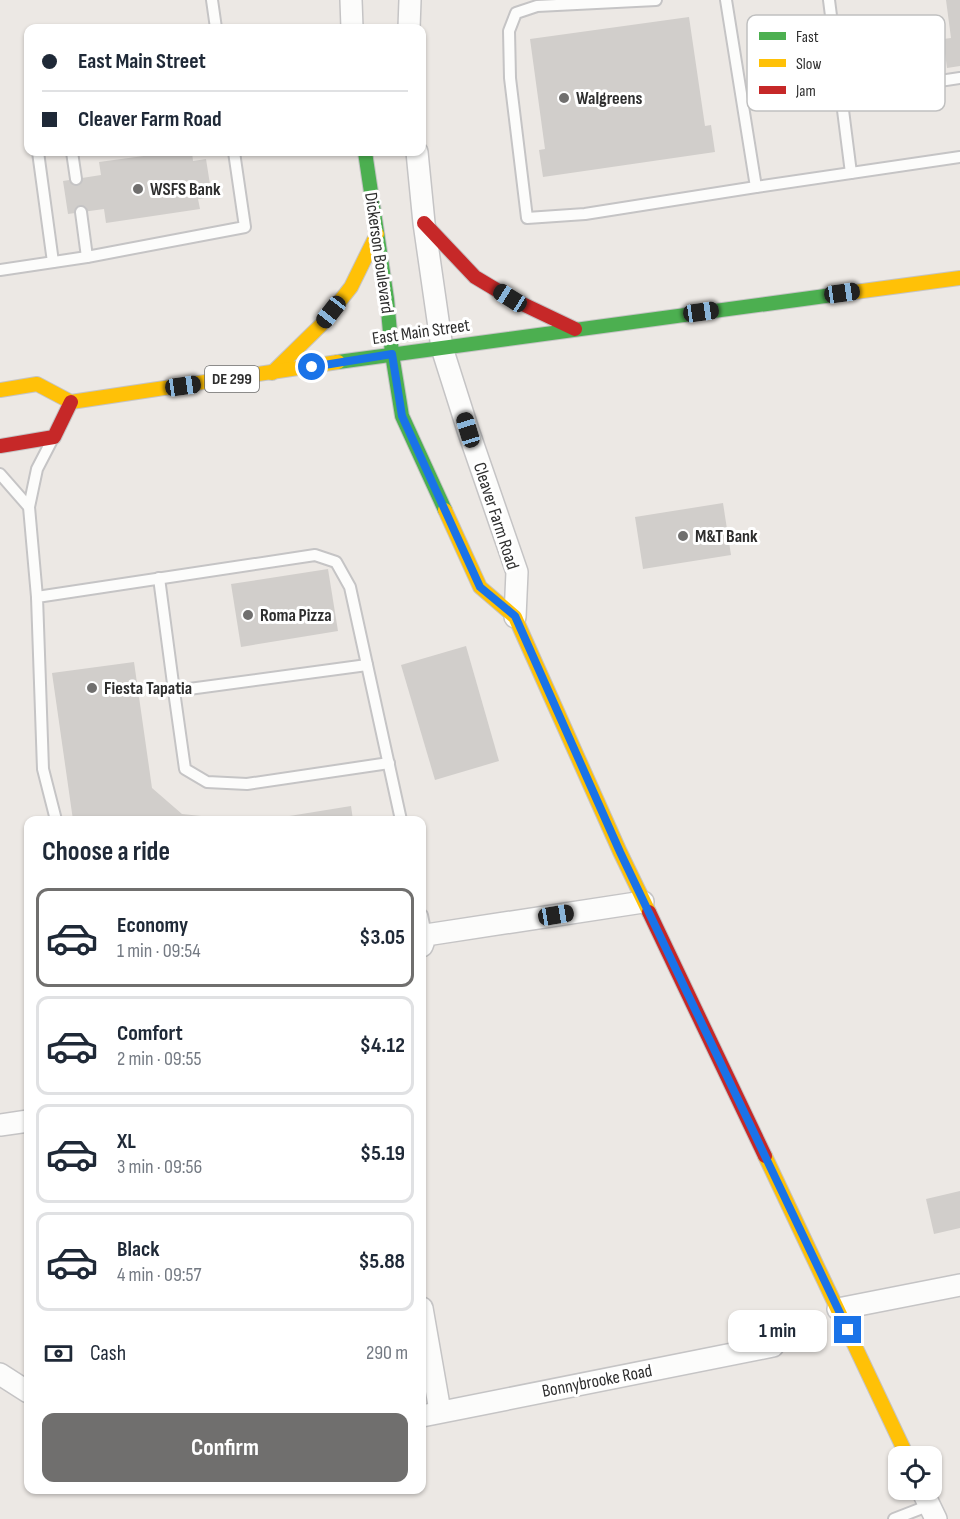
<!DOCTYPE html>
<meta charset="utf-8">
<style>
body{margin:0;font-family:"Sofia Sans Condensed",sans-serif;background:#f2f2f3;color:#1f2937;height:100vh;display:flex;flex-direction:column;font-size:22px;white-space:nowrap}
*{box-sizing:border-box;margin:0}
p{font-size:20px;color:#747a83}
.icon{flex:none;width:33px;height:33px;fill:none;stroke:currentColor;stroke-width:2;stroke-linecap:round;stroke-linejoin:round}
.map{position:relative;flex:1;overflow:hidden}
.sheet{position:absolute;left:24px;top:816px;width:402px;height:678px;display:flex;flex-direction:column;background:#fff;border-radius:12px;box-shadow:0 2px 4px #0004}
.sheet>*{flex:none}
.hud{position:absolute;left:24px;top:24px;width:402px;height:132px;border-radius:12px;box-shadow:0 2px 4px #0004;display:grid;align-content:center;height:132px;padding:0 18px;background:#fff}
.fabs{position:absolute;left:888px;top:1446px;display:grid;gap:12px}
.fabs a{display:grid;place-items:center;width:54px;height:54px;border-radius:12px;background:#fff;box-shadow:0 2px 4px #0004;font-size:30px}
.end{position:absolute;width:27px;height:27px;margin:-14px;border:8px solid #1a73e8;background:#fff;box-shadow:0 0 0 3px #fff}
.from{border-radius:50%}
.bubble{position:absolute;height:42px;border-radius:12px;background:#fff;box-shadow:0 2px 4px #0004;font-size:20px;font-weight:700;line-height:42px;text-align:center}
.car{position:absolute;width:18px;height:36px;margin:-18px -9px;border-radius:8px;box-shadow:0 0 4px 2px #0007;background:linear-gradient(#222 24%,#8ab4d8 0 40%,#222 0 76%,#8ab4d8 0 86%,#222 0)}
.hud b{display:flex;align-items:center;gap:21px;height:57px;font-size:22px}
.hud b+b{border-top:2px solid #e0e1e3}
.hud i{width:15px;height:15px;background:#1f2937}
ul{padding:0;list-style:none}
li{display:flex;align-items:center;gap:18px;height:99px;margin:0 12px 9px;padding:0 6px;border:3px solid #e0e1e3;border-radius:12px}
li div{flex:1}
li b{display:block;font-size:22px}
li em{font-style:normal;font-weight:700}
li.on{border-color:#706f6e}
li>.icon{width:54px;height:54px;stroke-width:1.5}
h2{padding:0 18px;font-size:27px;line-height:72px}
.pay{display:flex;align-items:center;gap:15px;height:66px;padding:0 18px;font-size:22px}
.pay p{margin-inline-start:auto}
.action{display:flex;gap:12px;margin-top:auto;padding:12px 18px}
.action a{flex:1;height:69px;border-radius:12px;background:#706f6e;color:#fff;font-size:24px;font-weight:700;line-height:69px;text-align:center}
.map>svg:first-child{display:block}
</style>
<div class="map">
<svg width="960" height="1519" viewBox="0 0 960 1519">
<rect width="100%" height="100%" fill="#ece8e4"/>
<g fill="#d1cecb">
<polygon points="946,0 960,0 960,66 947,68 943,39 951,38"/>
<polygon points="689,17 705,126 711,125 715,152 543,177 539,150 545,149 530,39"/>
<polygon points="173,152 192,152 193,161 206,159 212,197 198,199 200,209 106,223 104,209 68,214 63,181 101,175 99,162"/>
<polygon points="723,503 731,555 643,569 635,517"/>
<polygon points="328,569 338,631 241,647 231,584"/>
<polygon points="466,646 499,761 435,780 401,665"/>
<polygon points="134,662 152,788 182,814 230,819 230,820 73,820 52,673"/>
<polygon points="351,806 353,820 277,820 277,818"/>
<polygon points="960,1191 960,1228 934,1234 926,1199"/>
</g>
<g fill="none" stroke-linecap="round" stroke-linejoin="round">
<g stroke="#c5c4c5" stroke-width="14">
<g id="lane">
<polyline points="212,0 216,28"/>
<polyline points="656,0 537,6 516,13 509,31 510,78 527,218 585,214 756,187 960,157"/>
<polyline points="726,0 756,187"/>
<polyline points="829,0 851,173"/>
<polyline points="841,96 960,78"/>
<polyline points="38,152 53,262"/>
<polyline points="72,152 76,179"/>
<polyline points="81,212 87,257"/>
<polyline points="0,270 87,257 245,227 234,152"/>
<polyline points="0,474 29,507"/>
<polyline points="159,578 174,691"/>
<polyline points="37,597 29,507 37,469 51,442"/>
<polyline points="367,665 174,691 185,769 207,782 247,784 389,763"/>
<polyline points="56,820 43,769 37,597 315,555 336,562 350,587 401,820"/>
<polyline points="422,915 426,935"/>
<polyline points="894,1519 930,1505"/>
</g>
</g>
<g stroke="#c5c4c5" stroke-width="24">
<g id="street">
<polyline points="351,0 352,28"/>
<polyline points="409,28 410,0"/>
<polyline points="417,152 424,223 442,348 468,430 517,572 515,617"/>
<polyline points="422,946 426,935 643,902"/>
<polyline points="0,1125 28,1121"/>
<polyline points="422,1308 440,1411"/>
<polyline points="838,1309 960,1285"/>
<polyline points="0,1374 28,1392"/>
<polyline points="422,1416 773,1346"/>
<polyline points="922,1490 936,1519"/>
</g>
</g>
<g stroke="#c5c4c5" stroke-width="16">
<g id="fast">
<polyline points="365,152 387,299 392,354 402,416 445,510"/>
<polyline points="338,362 840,294"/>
</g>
</g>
<g stroke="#c5c4c5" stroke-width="16">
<g id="slow">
<polyline points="840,294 960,278"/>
<polyline points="272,373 321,325 351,287 377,234"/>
<polyline points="0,390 37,384 71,402 338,362"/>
<polyline points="445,510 480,587 515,617 620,852 649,912"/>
<polyline points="765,1156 907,1456"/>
</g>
</g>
<g stroke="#c5c4c5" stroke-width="16">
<g id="jam">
<polyline points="424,223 475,277 510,298 575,329"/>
<polyline points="0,446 54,437 71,402"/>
<polyline points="649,912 765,1156"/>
</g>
</g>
<use href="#lane" stroke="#fcfcfb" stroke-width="10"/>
<use href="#street" stroke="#fcfcfb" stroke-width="21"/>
<use href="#fast" stroke="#4caf50" stroke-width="14"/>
<use href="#slow" stroke="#ffc107" stroke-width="14"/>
<use href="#jam" stroke="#c62828" stroke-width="14"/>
</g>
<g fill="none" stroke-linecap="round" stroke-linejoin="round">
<polyline stroke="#1a73e8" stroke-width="8" points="312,367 392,354 402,416 480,587 515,616 620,852 848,1330"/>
</g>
<g fill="#706f6e" stroke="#fff" stroke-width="2">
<circle cx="564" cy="98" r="6"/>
<circle cx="138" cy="189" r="6"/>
<circle cx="683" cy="536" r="6"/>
<circle cx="248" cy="615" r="6"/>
<circle cx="92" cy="688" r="6"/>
</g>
<g text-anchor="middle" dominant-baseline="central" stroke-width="6" stroke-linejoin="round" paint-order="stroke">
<rect fill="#fff" stroke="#6d6d6d" stroke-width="1.5" x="205" y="366" width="54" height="26" rx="4.5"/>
<g font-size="16" font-weight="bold" fill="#2e2e2e">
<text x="232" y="379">DE 299</text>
</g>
<g font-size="18" font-weight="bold" fill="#2e2e2e" stroke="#fff" text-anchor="start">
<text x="576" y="98">Walgreens</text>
<text x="150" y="189">WSFS Bank</text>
<text x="695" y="536">M&amp;T Bank</text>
<text x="260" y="615">Roma Pizza</text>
<text x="104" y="688">Fiesta Tapatia</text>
</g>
<g font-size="18" fill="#2e2e2e" stroke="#fff">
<text transform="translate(379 253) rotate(82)">Dickerson Boulevard</text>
<text transform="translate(421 332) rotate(-8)">East Main Street</text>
<text transform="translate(496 516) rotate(72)">Cleaver Farm Road</text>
<text transform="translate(597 1381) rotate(-11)">Bonnybrooke Road</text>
</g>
</g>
<rect x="747" y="15" width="198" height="96" rx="9" fill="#fff" stroke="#c0c0c0" stroke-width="1.5"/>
<rect x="759" y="32" width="27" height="8" fill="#4caf50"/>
<rect x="759" y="59" width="27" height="8" fill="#ffc107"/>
<rect x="759" y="86" width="27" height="8" fill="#c62828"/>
<g font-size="16" fill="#2e2e2e">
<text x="796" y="42">Fast</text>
<text x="796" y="69">Slow</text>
<text x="796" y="96">Jam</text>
</g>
</svg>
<div class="fabs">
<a><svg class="icon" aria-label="locate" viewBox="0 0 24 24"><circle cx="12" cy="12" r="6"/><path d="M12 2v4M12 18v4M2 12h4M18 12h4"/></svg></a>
</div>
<i class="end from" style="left:312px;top:367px"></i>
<i class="end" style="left:848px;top:1330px"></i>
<div class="bubble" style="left:728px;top:1310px;width:99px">1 min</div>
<i class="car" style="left:842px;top:293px;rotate:82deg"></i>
<i class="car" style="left:510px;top:298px;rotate:302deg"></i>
<i class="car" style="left:331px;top:312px;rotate:218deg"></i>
<i class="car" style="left:701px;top:312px;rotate:82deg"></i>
<i class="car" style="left:183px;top:386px;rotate:82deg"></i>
<i class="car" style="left:468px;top:430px;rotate:343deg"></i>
<i class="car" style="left:556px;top:915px;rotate:81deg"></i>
<div class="hud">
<b><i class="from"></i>East Main Street</b>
<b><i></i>Cleaver Farm Road</b>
</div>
<section class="sheet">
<h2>Choose a ride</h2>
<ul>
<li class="on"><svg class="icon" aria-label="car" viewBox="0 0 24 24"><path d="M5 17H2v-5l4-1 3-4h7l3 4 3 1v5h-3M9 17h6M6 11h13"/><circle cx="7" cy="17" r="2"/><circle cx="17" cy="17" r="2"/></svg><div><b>Economy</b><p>1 min · 09:54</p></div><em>$3.05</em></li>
<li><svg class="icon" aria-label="car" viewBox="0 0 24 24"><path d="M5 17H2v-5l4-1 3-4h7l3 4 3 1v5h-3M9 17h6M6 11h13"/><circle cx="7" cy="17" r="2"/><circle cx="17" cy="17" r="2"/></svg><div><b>Comfort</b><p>2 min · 09:55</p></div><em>$4.12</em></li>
<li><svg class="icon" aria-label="car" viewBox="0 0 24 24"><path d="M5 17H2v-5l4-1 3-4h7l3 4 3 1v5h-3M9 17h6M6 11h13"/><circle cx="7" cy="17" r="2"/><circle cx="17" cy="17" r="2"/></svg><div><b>XL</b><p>3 min · 09:56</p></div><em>$5.19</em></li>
<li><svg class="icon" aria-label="car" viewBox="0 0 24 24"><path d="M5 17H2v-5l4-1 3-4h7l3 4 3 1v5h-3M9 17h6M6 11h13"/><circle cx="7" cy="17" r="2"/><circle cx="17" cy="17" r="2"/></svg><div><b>Black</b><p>4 min · 09:57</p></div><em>$5.88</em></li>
</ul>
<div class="pay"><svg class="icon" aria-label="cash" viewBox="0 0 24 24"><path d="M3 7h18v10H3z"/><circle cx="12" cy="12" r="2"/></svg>Cash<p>290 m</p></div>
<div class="action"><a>Confirm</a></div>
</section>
</div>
